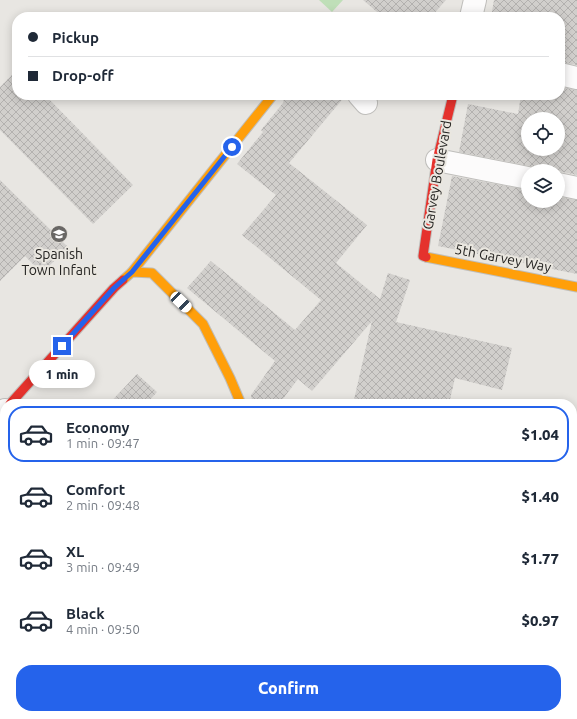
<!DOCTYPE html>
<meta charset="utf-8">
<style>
body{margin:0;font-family:Ubuntu,sans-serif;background:#f6f6f7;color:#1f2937;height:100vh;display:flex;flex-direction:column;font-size:15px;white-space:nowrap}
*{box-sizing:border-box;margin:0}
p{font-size:13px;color:#747a83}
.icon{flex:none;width:22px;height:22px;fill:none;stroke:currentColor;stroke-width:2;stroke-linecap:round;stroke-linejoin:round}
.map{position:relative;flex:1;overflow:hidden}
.details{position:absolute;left:0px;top:399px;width:577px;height:320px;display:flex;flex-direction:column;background:#fff;border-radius:16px 16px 0 0;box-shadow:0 2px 10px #0003}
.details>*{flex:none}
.hud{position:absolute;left:12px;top:12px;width:553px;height:88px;border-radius:16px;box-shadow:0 2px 10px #0003;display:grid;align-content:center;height:88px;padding:0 16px;background:#fff}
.fabs{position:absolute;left:521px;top:112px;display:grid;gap:8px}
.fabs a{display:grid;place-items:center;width:44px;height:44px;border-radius:50%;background:#fff;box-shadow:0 2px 10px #0003;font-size:20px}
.end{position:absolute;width:18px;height:18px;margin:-9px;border:5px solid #2563eb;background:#fff;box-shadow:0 0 0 2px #fff}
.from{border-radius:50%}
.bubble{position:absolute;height:28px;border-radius:14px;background:#fff;box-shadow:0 2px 10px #0003;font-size:13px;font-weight:800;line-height:28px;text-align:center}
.car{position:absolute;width:12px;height:24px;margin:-12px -6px;border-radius:5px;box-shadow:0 0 3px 1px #0007;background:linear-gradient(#fff 24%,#345 0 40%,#fff 0 76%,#345 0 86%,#fff 0)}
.hud b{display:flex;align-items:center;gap:14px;height:38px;font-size:15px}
.hud b+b{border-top:1px solid #e0e1e3}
.hud i{width:10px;height:10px;background:#1f2937}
ul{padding:7px 0 0;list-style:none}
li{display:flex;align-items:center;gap:12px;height:56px;margin:0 8px 6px;padding:0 8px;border:2px solid transparent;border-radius:16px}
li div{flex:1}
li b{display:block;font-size:15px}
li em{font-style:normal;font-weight:800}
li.on{border-color:#2563eb}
li>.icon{width:36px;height:36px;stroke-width:1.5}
.button{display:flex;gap:8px;margin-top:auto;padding:8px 16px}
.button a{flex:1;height:46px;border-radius:16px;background:#2563eb;color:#fff;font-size:16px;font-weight:800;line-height:46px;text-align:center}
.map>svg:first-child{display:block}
</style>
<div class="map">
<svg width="577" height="719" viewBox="0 0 577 719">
<defs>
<pattern id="building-cross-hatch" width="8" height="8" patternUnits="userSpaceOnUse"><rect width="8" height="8" fill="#d1cfcc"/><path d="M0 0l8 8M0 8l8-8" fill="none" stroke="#b3b1af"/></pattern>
</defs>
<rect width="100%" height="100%" fill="#e8e6e2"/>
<polygon fill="#bfdfb8" points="319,0 343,0 332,12"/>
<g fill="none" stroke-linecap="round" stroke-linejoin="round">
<g stroke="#89afe1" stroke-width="24">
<polyline points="0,662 5,663"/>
<polyline points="226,714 248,719"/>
</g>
</g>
<g fill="url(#building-cross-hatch)" fill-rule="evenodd">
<polygon points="363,0 446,0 431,17 383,17"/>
<polygon points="494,0 577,0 577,65 560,62 560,17 491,17"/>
<polygon points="17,70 17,95 45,95 133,185 93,224 0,130 0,87"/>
<path d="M 560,87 L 577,90 L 577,175 L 558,171 L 538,171 L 530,166 L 459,152 L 468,104 L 518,114 L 521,95 L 560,95 ZM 528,119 L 558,119 L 558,149 L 528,149 Z"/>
<polygon points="285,95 346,95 289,163 367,225 336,263 380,299 388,273 410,280 396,322 512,348 502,390 455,378 449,404 353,404 372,321 312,391 298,379 279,404 253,404 251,395 275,361 187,288 211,261 295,330 321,300 242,235 276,195 237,164 263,132 261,130 283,103"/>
<polygon points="452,176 528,190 528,201 558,201 558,197 577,200 577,274 438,246"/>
<polygon points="0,180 68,247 42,273 25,256 0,281"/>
<polygon points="137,374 157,392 146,404 109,404"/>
</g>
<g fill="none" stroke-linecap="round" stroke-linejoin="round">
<g stroke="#bfbebb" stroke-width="24">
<g id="street">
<polyline points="471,17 475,0"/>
<polyline points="560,74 577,78"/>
<polyline points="359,95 366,103"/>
<polyline points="437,160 528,178"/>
<polyline points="558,184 577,188"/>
<polyline points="0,415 5,410"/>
<polyline points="572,574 577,576"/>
</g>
</g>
<g stroke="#bfbebb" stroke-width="11">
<g id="slow">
<polyline points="426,257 577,287"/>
<polyline points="132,272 273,95"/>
<polyline points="123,280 132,272 152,273 203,324 230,378 241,404"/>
</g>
</g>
<g stroke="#bfbebb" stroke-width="11">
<g id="jam">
<polyline points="426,257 423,256 437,160 453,95"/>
<polyline points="10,404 114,288 123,280"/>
<polyline points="0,431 5,436"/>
<polyline points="275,714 280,719"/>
</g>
</g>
<use href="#street" stroke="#fcfbfb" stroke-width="22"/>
<use href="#slow" stroke="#ff9f0a" stroke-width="9"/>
<use href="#jam" stroke="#e5322d" stroke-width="9"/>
</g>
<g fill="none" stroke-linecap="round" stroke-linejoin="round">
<polyline stroke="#2563eb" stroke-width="5" points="62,346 114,288 132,272 232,147"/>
</g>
<defs>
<g id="school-disc" transform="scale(0.9)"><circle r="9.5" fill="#696765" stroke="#eae7e0"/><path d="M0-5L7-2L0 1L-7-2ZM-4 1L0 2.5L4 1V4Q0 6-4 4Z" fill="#fff"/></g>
</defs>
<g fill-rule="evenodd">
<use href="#school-disc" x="59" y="234"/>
</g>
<g text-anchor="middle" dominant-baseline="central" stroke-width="4" stroke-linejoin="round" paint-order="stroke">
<g font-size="14" fill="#242321" stroke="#eae7e0">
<text transform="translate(437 175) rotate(-80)">Garvey Boulevard</text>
<text transform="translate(503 258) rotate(11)">5th Garvey Way</text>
</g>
<g font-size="14" fill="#242321" stroke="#eae7e0">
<text x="59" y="254">Spanish<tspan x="59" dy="16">Town Infant</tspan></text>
</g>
</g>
</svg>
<div class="fabs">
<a><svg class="icon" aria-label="locate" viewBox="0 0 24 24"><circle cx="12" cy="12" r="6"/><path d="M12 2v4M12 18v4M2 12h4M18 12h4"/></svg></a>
<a><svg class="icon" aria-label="layers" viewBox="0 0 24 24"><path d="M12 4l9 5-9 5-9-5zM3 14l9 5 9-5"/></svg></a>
</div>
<i class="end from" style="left:232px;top:147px"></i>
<i class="end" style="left:62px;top:346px"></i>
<div class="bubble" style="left:29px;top:360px;width:66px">1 min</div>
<i class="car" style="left:181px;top:302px;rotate:134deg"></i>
<div class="hud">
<b><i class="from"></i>Pickup</b>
<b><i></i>Drop-off</b>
</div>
<section class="details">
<ul>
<li class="on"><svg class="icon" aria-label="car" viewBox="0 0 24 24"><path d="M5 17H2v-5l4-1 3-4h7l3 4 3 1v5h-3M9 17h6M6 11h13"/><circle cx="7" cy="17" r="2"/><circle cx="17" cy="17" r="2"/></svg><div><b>Economy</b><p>1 min · 09:47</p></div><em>$1.04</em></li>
<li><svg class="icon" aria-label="car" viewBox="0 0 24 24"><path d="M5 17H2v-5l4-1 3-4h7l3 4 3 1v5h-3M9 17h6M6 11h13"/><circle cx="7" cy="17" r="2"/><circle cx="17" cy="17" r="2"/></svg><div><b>Comfort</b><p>2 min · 09:48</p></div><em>$1.40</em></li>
<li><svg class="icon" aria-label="car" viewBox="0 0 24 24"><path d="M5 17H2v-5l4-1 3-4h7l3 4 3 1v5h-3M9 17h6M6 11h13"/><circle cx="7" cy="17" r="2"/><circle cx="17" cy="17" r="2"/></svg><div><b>XL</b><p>3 min · 09:49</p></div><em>$1.77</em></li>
<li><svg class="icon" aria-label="car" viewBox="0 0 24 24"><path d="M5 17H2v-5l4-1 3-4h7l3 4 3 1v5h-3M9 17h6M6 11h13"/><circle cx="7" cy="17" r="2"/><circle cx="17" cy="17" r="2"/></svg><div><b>Black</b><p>4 min · 09:50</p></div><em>$0.97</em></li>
</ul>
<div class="button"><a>Confirm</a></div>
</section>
</div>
